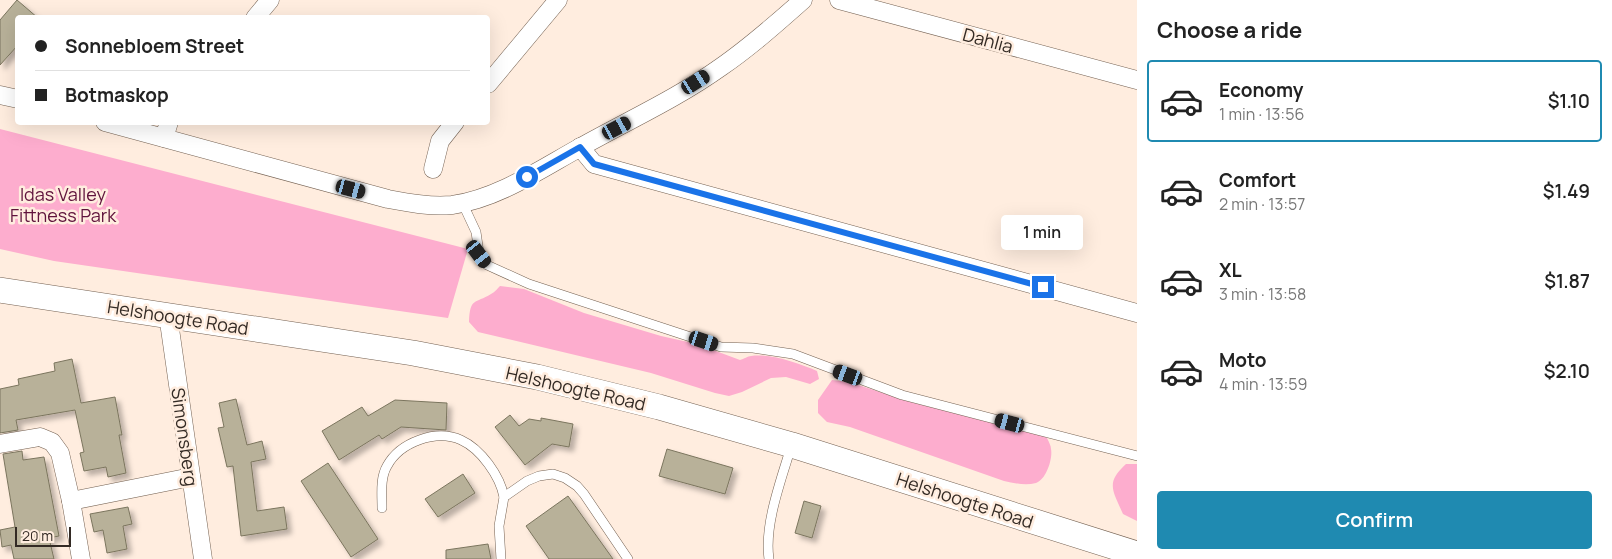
<!DOCTYPE html>
<meta charset="utf-8">
<style>
body{margin:0;font-family:Manrope,sans-serif;background:#f6f6f6;color:#222;height:100vh;display:flex;flex-direction:column;font-size:19px;white-space:nowrap}
*{box-sizing:border-box;margin:0}
p{font-size:16px;color:#767676}
.icon{flex:none;width:28px;height:28px;fill:none;stroke:currentColor;stroke-width:2;stroke-linecap:round;stroke-linejoin:round}
.map{position:relative;flex:1;overflow:hidden}
.drawer{display:flex;flex-direction:column;background:#fff;width:475px}
.drawer>*{flex:none}
.banner{position:absolute;left:15px;top:15px;width:475px;height:110px;border-radius:5px;box-shadow:0 5px 20px #0002;display:grid;align-content:center;height:110px;padding:0 20px;background:#fff}
.scale{position:absolute;left:15px;bottom:12px;width:56px;box-sizing:border-box;padding-left:5px;border:2px solid #332a24;border-top:0;font-size:14px;line-height:18px;white-space:nowrap;color:#332a24;-webkit-text-stroke:4px #ffeddf;paint-order:stroke}
.end{position:absolute;width:22px;height:22px;margin:-11px;border:6px solid #1a73e8;background:#fff;box-shadow:0 0 0 2px #fff}
.from{border-radius:50%}
.bubble{position:absolute;height:35px;border-radius:5px;background:#fff;box-shadow:0 5px 20px #0002;font-size:16px;font-weight:600;line-height:35px;text-align:center}
.car{position:absolute;width:15px;height:30px;margin:-15px -8px;border-radius:6px;box-shadow:0 0 4px 1px #0007;background:linear-gradient(#222 24%,#8ab4d8 0 40%,#222 0 76%,#8ab4d8 0 86%,#222 0)}
.banner b{display:flex;align-items:center;gap:18px;height:48px;font-size:19px}
.banner b+b{border-top:1px solid #e0e0e0}
.banner i{width:12px;height:12px;background:#222}
ul{padding:0;list-style:none}
li{display:flex;align-items:center;gap:15px;height:82px;margin:0 10px 8px;padding:0 10px;border:2px solid transparent;border-radius:5px}
li div{flex:1}
li b{display:block;font-size:19px}
li em{font-style:normal;font-weight:600}
li.active{border-color:#1f8ab1}
li>.icon{width:45px;height:45px;stroke-width:1.5}
h2{padding:0 20px;font-size:22px;line-height:60px}
.cta{display:flex;gap:10px;margin-top:auto;padding:10px 20px}
.cta a{flex:1;height:58px;border-radius:5px;background:#1f8ab1;color:#fff;font-size:20px;font-weight:600;line-height:58px;text-align:center}
main{display:flex;flex:1;min-height:0}
.map>svg:first-child{display:block}
</style>
<main>
<div class="map">
<svg width="1137" height="559" viewBox="0 0 1137 559">
<defs>
<filter id="shadow"><feDropShadow dx="4.5" dy="4.5" stdDeviation="2.5" flood-color="#0004"/></filter>
</defs>
<rect width="100%" height="100%" fill="#ffeddf"/>
<g fill="#fdadce">
<polygon points="0,129 468,249 448,318 54,261 0,249"/>
<path d="M 500,286 L 524,289 L 584,313 L 661,336 L 697,344 L 740,360 C 744,359 748,356 751,356 C 771,353 800,364 817,371 L 819,379 L 810,384 L 786,377 L 771,378 L 742,392 L 729,396 L 715,393 L 651,373 L 478,332 L 469,322 C 470,297 475,304 491,294 C 495,292 498,288 500,286 Z"/>
<path d="M 832,380 L 849,382 L 914,403 L 1038,433 L 1047,438 C 1049,442 1051,446 1051,449 C 1053,459 1046,480 1036,483 C 1025,486 1014,483 1004,481 L 850,427 L 827,422 L 818,413 L 818,400 Z"/>
<path d="M 1126,464 L 1137,464 L 1137,521 L 1123,514 C 1113,491 1105,483 1126,464 Z"/>
</g>
<g fill="#b8b199" stroke="#7b755e" filter="url(#shadow)">
<polygon points="17,0 38,18 18,18 18,45 0,65 0,20"/>
<polygon points="72,359 81,403 115,397 122,435 119,435 126,473 108,477 106,467 84,471 80,453 84,452 75,410 16,420 18,430 0,433 0,389 19,385 18,379 55,371 54,363"/>
<polygon points="236,399 247,445 262,441 266,459 251,462 257,511 284,507 287,529 241,536 233,466 227,467 218,428 224,427 219,403"/>
<polygon points="395,400 447,403 446,430 401,427 382,439 379,435 339,460 322,431 362,407 368,416"/>
<polygon points="510,415 519,426 529,419 541,421 541,418 573,424 569,447 552,444 525,465 495,427"/>
<polygon points="667,449 733,468 725,494 659,476"/>
<polygon points="22,451 23,460 44,457 59,536 49,538 54,559 14,559 11,545 2,547 0,530 15,527 3,454"/>
<polygon points="328,463 378,539 351,557 301,481"/>
<polygon points="463,474 475,493 438,517 425,499"/>
<polygon points="568,496 613,559 549,559 526,526"/>
<polygon points="804,501 821,506 812,538 795,533"/>
<polygon points="128,507 132,524 123,526 127,549 107,553 103,530 94,532 90,514"/>
<polygon points="488,544 491,559 446,559 446,550"/>
</g>
<g fill="none" stroke-linecap="round" stroke-linejoin="round">
<g stroke="#746152" stroke-width="10">
<g id="service">
<polyline points="462,202 476,232 479,253 487,265 529,284 721,347 753,348 793,354 902,395 1137,456"/>
<path d="M 382,508 C 382,494 380,478 387,466 C 400,442 436,429 461,440 C 481,449 500,476 504,497"/>
<polyline points="501,559 499,526 504,497 527,481 539,476 553,474 565,478 577,486 584,494 628,559"/>
<path d="M 769,559 C 764,525 781,480 791,447"/>
</g>
</g>
<g stroke="#746152" stroke-width="19">
<g id="minor">
<polyline points="839,0 1137,80"/>
<polyline points="255,18 270,0"/>
<polyline points="488,84 558,0"/>
<polyline points="0,95 18,99"/>
<path d="M 105,122 L 388,199 C 409,203 431,207 452,205 C 497,199 541,169 579,148 C 627,121 676,99 721,67 C 750,47 776,24 803,0"/>
<polyline points="164,138 169,122"/>
<polyline points="580,147 594,164 1137,313"/>
<polyline points="433,169 440,141 455,122"/>
<polyline points="168,315 203,559"/>
<polyline points="0,444 40,437 52,442 60,453 71,501 81,559"/>
<polyline points="71,501 191,477"/>
</g>
</g>
<g stroke="#746152" stroke-width="26">
<polyline id="secondary" points="0,290 413,353 537,377 659,407 792,445 1137,554"/>
</g>
<use href="#service" stroke="#fff" stroke-width="9"/>
<use href="#minor" stroke="#fff" stroke-width="18"/>
<use href="#secondary" stroke="#fff" stroke-width="25"/>
</g>
<g fill="none" stroke-linecap="round" stroke-linejoin="round">
<polyline stroke="#1a73e8" stroke-width="6" points="527,177 580,147 594,164 1043,287"/>
</g>
<g text-anchor="middle" dominant-baseline="central" stroke-width="5" stroke-linejoin="round" paint-order="stroke">
<g font-size="18" fill="#332a24" stroke="#ffeddf">
<text transform="translate(988 40) rotate(15)">Dahlia</text>
<text transform="translate(178 317) rotate(9)">Helshoogte Road</text>
<text transform="translate(576 388) rotate(13)">Helshoogte Road</text>
<text transform="translate(185 437) rotate(82)">Simonsberg</text>
<text transform="translate(965 500) rotate(18)">Helshoogte Road</text>
</g>
<g font-size="18" fill="#60133c" stroke="#ffeddf">
<text x="63" y="194">Idas Valley<tspan x="63" dy="21">Fittness Park</tspan></text>
</g>
</g>
</svg>
<div class="scale">20 m</div>
<i class="end from" style="left:527px;top:177px"></i>
<i class="end" style="left:1043px;top:287px"></i>
<div class="bubble" style="left:1001px;top:215px;width:82px">1 min</div>
<i class="car" style="left:696px;top:82px;rotate:58deg"></i>
<i class="car" style="left:617px;top:128px;rotate:62deg"></i>
<i class="car" style="left:351px;top:189px;rotate:105deg"></i>
<i class="car" style="left:479px;top:254px;rotate:143deg"></i>
<i class="car" style="left:704px;top:341px;rotate:108deg"></i>
<i class="car" style="left:848px;top:375px;rotate:290deg"></i>
<i class="car" style="left:1010px;top:423px;rotate:285deg"></i>
<div class="banner">
<b><i class="from"></i>Sonnebloem Street</b>
<b><i></i>Botmaskop</b>
</div>
</div>
<section class="drawer">
<h2>Choose a ride</h2>
<ul>
<li class="active"><svg class="icon" aria-label="car" viewBox="0 0 24 24"><path d="M5 17H2v-5l4-1 3-4h7l3 4 3 1v5h-3M9 17h6M6 11h13"/><circle cx="7" cy="17" r="2"/><circle cx="17" cy="17" r="2"/></svg><div><b>Economy</b><p>1 min · 13:56</p></div><em>$1.10</em></li>
<li><svg class="icon" aria-label="car" viewBox="0 0 24 24"><path d="M5 17H2v-5l4-1 3-4h7l3 4 3 1v5h-3M9 17h6M6 11h13"/><circle cx="7" cy="17" r="2"/><circle cx="17" cy="17" r="2"/></svg><div><b>Comfort</b><p>2 min · 13:57</p></div><em>$1.49</em></li>
<li><svg class="icon" aria-label="car" viewBox="0 0 24 24"><path d="M5 17H2v-5l4-1 3-4h7l3 4 3 1v5h-3M9 17h6M6 11h13"/><circle cx="7" cy="17" r="2"/><circle cx="17" cy="17" r="2"/></svg><div><b>XL</b><p>3 min · 13:58</p></div><em>$1.87</em></li>
<li><svg class="icon" aria-label="car" viewBox="0 0 24 24"><path d="M5 17H2v-5l4-1 3-4h7l3 4 3 1v5h-3M9 17h6M6 11h13"/><circle cx="7" cy="17" r="2"/><circle cx="17" cy="17" r="2"/></svg><div><b>Moto</b><p>4 min · 13:59</p></div><em>$2.10</em></li>
</ul>
<div class="cta"><a>Confirm</a></div>
</section>
</main>
